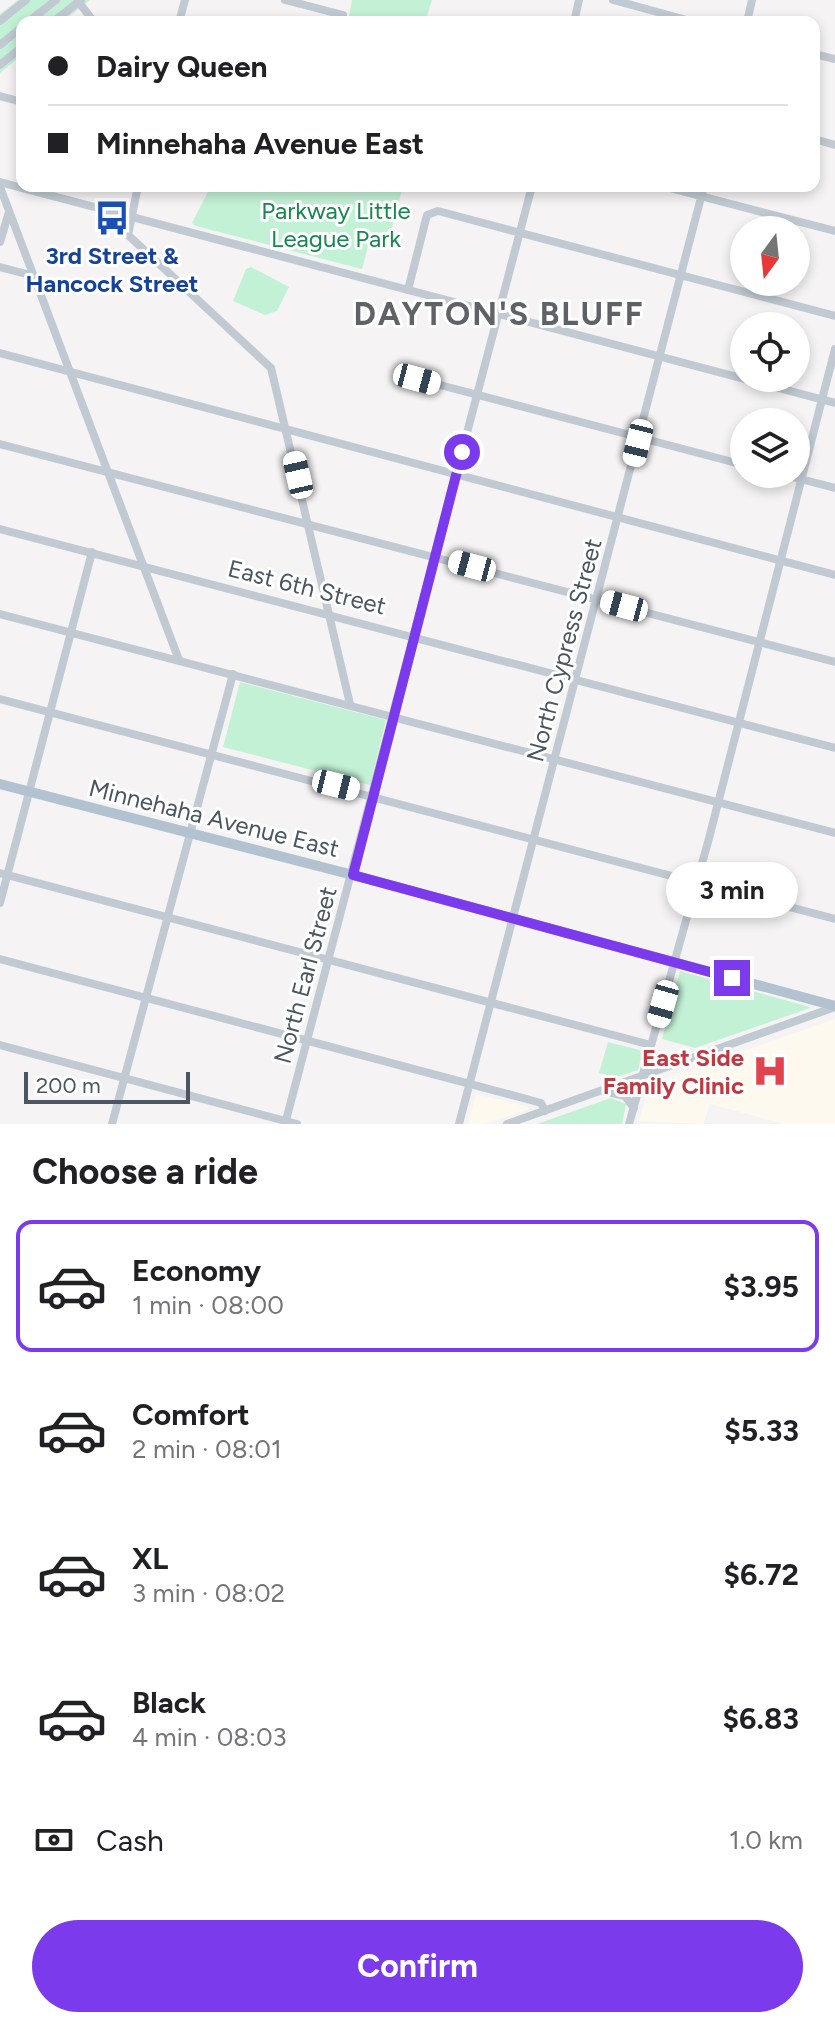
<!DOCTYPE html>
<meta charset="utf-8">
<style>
body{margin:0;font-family:Figtree,sans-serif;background:#f2f2f2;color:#202124;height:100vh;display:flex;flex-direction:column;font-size:30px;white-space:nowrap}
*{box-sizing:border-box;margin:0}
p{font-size:26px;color:#757577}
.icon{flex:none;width:44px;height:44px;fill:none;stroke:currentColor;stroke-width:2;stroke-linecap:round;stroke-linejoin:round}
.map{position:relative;height:1124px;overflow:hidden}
.sheet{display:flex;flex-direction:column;background:#fff;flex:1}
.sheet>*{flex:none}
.hud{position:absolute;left:16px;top:16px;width:804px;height:176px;border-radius:16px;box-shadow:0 4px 12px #0003;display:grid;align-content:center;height:176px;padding:0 32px;background:#fff}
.needle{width:52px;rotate:195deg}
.fabs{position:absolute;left:730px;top:216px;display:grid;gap:16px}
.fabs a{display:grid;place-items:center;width:80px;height:80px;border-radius:50%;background:#fff;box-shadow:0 4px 12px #0003;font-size:40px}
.scale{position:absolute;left:24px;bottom:20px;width:166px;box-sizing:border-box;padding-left:8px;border:4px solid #4a5661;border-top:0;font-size:22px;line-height:28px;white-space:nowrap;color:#4a5661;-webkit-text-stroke:6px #fff;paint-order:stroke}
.end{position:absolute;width:36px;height:36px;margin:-18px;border:10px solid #7c3aed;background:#fff;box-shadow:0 0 0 4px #fff}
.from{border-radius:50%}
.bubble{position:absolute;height:56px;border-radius:28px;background:#fff;box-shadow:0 4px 12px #0003;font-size:26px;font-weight:700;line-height:56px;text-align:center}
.car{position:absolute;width:24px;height:48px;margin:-24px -12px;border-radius:10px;box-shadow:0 0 6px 2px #0007;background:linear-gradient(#fff 24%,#345 0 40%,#fff 0 76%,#345 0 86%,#fff 0)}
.hud b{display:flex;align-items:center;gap:28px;height:76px;font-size:30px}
.hud b+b{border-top:2px solid #e0e0e0}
.hud i{width:20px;height:20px;background:#202124}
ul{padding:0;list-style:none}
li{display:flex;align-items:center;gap:24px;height:132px;margin:0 16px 12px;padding:0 16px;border:4px solid transparent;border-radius:16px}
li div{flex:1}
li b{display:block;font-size:30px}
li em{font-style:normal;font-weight:700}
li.on{border-color:#7c3aed}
li>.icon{width:72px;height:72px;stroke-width:1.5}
h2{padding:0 32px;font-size:36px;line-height:96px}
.pay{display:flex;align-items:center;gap:20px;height:88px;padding:0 32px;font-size:30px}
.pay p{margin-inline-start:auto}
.button{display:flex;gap:16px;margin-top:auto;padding:16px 32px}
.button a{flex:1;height:92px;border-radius:48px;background:#7c3aed;color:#fff;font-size:32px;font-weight:700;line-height:92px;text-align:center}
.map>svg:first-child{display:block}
</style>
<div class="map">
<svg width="835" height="1124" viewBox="0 0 835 1124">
<rect width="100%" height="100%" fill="#f5f3f3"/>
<g fill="#fdf9ef">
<polygon points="835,1019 835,1124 784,1124 710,1104 703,1124 639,1121 649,1084"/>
<polygon points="476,1094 529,1107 529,1109 485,1124 468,1124"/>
</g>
<g fill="#c3f1d5">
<polygon points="18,0 90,0 62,22 22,22 22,55 0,73 0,14"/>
<polygon points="352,0 432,0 425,22 348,22"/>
<polygon points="211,186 403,186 389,239 371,235 362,269 196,226 192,223"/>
<polygon points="251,267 289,287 277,311 265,315 233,301 246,269"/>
<polygon points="240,682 386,720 370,785 223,747"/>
<polygon points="680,971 810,1007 810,1008 695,1048 662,1039"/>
<polygon points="608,1042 643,1051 638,1070 616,1077 599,1073"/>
<polygon points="611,1098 626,1104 622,1124 537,1124"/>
</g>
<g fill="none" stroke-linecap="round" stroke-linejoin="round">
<g stroke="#c1cad2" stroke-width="8">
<polyline points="285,0 343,15"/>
<polyline points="613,0 694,22"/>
<polyline points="78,1 94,22"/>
<polyline points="0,21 26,0"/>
<polyline points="28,22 56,0"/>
<polyline points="53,22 81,0"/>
<polyline points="179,22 185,0"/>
<polyline points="574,22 579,0"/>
<polyline points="747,22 752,0"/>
<polyline points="0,45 22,27"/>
<polyline points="814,54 835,59"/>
<polyline points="0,65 22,47"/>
<polyline points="0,96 22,102"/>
<polyline points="814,139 835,145"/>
<polyline points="0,182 835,403"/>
<polyline points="138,186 128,235 271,368 350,704"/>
<polyline points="662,186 835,231"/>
<polyline points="0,187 179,660"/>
<polyline points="0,242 9,212"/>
<polyline points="0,267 34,276"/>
<polyline points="408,290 427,215 438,211 835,316"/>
<polyline points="0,353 835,575"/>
<polyline points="417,379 744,465"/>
<polyline points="0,444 835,662"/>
<polyline points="781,474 835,488"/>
<polyline points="0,529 835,748"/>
<polyline points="0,614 835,833"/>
<polyline points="0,699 835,919"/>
<polyline points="0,873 651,1045"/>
<polyline points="0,903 92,552"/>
<polyline points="0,959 523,1098 541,1103 545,1111"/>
<polyline points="0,1045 297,1124"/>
<polyline points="603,1091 625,1096 634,1108"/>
<polyline points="112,1124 233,674"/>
<polyline points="285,1124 532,186"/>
<polyline points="459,1124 704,186"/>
<polyline points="507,1124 835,1007"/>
<polyline points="629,1124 708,842 835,349"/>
</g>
<polyline stroke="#b3c2d1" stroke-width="10" points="0,784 353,875 835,1006"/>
</g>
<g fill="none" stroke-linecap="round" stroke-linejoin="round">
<polyline stroke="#7c3aed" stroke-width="10" points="462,452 353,875 732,978"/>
</g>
<defs>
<g id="bus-bare" transform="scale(2.76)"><path d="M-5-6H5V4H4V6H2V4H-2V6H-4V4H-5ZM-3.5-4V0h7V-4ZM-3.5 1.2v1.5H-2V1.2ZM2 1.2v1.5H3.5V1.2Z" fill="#1a4fb4" stroke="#fff" stroke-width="2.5" paint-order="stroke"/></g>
<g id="hospital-bare" transform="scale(2.76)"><path d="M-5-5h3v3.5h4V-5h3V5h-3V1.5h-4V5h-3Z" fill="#e0444e" stroke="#fff" stroke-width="2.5" paint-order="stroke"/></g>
</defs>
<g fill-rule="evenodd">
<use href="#bus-bare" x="112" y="218"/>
<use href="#hospital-bare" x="770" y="1071"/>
</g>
<g text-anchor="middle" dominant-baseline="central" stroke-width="6" stroke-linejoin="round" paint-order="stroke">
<g font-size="24" fill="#17864f" stroke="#fff">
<text x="336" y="210">Parkway Little<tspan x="336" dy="28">League Park</tspan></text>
</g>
<g font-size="24" font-weight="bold" fill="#164399" stroke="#fff">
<text x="112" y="255">3rd Street &amp;<tspan x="112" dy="28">Hancock Street</tspan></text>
</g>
<g font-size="24" fill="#4a5661" stroke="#fff">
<text transform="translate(307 587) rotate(14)">East 6th Street</text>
<text transform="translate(564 650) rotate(-75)">North Cypress Street</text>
<text transform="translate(214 818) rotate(14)">Minnehaha Avenue East</text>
<text transform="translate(305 975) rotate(-75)">North Earl Street</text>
</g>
<g font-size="24" font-weight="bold" fill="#be3a42" stroke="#fff" text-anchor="end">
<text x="744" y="1057">East Side<tspan x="744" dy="28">Family Clinic</tspan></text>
</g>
<g font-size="32" font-weight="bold" letter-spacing="2" fill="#5f6368" stroke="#fff">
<text x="499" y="314">DAYTON'S BLUFF</text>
</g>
</g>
</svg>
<div class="fabs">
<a><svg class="needle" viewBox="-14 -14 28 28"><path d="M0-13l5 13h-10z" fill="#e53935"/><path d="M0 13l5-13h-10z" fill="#757577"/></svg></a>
<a><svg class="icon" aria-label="locate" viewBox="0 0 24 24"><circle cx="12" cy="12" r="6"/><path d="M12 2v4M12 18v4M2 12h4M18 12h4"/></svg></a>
<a><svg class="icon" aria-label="layers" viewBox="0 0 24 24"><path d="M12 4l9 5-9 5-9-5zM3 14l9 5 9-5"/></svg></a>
</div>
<div class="scale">200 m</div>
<i class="end from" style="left:462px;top:452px"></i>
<i class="end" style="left:732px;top:978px"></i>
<div class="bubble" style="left:666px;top:862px;width:132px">3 min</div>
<i class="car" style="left:417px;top:379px;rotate:105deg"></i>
<i class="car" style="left:638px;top:443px;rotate:194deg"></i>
<i class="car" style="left:298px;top:475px;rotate:347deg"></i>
<i class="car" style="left:472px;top:566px;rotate:285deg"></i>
<i class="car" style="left:624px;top:606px;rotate:285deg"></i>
<i class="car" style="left:336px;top:785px;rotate:104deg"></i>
<i class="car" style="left:663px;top:1004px;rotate:196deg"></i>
<div class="hud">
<b><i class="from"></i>Dairy Queen</b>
<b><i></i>Minnehaha Avenue East</b>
</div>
</div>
<section class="sheet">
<h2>Choose a ride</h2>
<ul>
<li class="on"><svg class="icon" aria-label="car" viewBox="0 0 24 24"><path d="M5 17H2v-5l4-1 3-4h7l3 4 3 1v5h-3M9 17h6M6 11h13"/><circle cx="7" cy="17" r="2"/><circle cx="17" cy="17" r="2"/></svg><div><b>Economy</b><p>1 min · 08:00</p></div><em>$3.95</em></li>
<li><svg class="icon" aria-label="car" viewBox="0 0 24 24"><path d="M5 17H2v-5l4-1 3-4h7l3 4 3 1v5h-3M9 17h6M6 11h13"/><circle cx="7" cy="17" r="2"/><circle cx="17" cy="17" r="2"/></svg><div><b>Comfort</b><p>2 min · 08:01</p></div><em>$5.33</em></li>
<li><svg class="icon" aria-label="car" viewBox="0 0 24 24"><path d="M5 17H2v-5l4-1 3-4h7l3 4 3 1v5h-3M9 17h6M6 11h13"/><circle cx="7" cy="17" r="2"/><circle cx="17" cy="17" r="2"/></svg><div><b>XL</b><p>3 min · 08:02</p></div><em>$6.72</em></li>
<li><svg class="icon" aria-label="car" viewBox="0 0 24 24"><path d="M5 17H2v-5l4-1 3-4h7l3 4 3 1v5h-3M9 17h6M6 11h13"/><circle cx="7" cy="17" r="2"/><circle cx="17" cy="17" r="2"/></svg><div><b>Black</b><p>4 min · 08:03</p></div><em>$6.83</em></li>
</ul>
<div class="pay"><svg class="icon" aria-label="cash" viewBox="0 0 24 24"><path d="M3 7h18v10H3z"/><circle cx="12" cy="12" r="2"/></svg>Cash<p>1.0 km</p></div>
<div class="button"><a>Confirm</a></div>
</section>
